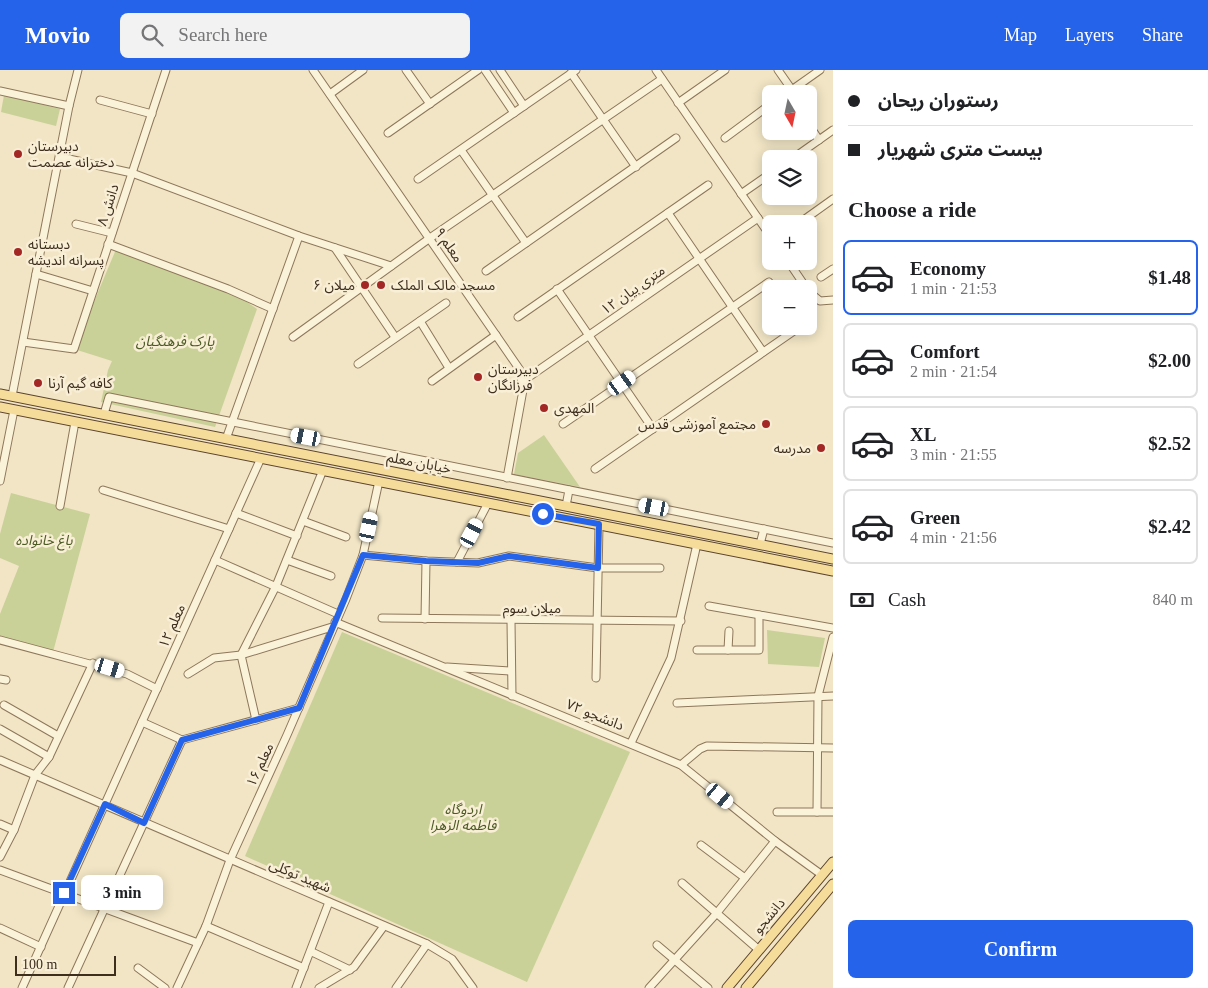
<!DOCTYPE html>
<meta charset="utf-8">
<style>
body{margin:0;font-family:"Times New Roman","Noto Sans Arabic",serif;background:#f2f2f2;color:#202124;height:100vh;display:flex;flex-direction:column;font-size:19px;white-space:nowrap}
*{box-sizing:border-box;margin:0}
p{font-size:16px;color:#757577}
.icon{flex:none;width:28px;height:28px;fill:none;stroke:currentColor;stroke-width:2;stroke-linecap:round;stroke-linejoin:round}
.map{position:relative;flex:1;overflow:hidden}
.sheet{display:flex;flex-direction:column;background:#fff;width:375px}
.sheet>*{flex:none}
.hud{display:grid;align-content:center;height:110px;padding:0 15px;background:#fff}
.needle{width:32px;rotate:171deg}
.tools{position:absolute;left:762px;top:15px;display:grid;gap:10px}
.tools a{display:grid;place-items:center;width:55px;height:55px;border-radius:8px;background:#fff;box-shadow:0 2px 12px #0003;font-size:25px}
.scale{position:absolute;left:15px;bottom:12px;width:101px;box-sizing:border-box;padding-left:5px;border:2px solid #3d2e1e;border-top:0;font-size:14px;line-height:18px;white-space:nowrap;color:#3d2e1e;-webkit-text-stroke:4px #f8efd6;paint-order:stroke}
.end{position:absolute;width:22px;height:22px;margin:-11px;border:6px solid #2563eb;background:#fff;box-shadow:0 0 0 2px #fff}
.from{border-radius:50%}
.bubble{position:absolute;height:35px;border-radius:8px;background:#fff;box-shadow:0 2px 12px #0003;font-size:16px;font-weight:800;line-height:35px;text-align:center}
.car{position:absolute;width:15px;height:30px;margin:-15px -8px;border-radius:6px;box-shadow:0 0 4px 1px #0007;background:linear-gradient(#fff 24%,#345 0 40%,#fff 0 76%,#345 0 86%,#fff 0)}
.hud b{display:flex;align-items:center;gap:18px;height:48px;font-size:19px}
.hud b+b{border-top:1px solid #e0e0e0}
.hud i{width:12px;height:12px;background:#202124}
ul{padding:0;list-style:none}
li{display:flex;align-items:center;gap:15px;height:75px;margin:0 10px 8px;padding:0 5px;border:2px solid #e0e0e0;border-radius:8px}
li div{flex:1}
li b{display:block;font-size:19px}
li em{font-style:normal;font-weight:800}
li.on{border-color:#2563eb}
li>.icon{width:45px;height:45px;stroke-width:1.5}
h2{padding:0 15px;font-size:22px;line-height:60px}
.pay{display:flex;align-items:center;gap:12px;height:55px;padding:0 15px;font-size:19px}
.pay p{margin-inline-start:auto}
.cta{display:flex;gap:10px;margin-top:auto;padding:10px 15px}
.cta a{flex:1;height:58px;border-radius:8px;background:#2563eb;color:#fff;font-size:20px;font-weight:800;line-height:58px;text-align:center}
header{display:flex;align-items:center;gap:30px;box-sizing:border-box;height:70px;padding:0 25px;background:#2563eb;color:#fff}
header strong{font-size:24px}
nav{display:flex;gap:28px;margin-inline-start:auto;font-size:18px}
.search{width:350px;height:45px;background:#f2f2f2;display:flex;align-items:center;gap:12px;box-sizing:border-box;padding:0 18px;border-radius:8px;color:#757577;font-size:19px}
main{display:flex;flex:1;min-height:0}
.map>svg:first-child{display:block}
</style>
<header>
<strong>Movio</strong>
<div class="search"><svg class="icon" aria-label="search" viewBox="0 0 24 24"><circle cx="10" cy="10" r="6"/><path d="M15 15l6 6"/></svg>Search here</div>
<nav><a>Map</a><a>Layers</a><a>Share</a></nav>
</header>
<main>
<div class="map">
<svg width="833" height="918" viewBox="0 0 833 918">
<rect width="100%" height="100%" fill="#f1e5c5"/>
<g fill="#c9d198">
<polygon points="4,25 60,39 56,56 1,42"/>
<polygon points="117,177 228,219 257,239 215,357 101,332 108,300 112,291 74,279"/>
<polygon points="544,365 580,417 514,404 518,383"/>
<polygon points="11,423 90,444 53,582 0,567 0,544 19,496 0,488 0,464"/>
<polygon points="767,560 825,568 819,597 768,594"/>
<polygon points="342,562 630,682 527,912 245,786"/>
</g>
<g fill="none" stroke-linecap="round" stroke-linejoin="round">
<g stroke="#8e775a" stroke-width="9">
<g id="minor">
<polyline points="313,0 520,300 523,320 507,408"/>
<polyline points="406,0 430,34"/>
<polyline points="485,0 514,43"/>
<polyline points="500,0 524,36"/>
<polyline points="656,0 771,167"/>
<polyline points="778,0 792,20"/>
<polyline points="571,3 636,97"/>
<polyline points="0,21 69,36"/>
<polyline points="330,24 363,0"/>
<polyline points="786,24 820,0"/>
<polyline points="100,30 152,44"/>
<polyline points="678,33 725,0"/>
<polyline points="809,55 819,70"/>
<polyline points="388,63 478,0"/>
<polyline points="725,68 771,34"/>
<polyline points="461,80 526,173"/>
<polyline points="60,87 132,103 299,166 391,196"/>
<polyline points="792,89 833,60"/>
<polyline points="418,109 576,0"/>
<polyline points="741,124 771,103"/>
<polyline points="668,143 763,282"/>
<polyline points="76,154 112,163"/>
<polyline points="798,154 833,129"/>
<polyline points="108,174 228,219 273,239"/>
<polyline points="335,178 395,267"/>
<polyline points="788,191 807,219"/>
<polyline points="486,201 676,68"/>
<polyline points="36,204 93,221"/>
<polyline points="821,207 833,199"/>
<polyline points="557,219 653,359"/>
<polyline points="809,222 820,231 833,230"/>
<polyline points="518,247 708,115"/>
<polyline points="420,251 449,298"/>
<polyline points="293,267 430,168 662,9"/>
<polyline points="23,272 74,279 166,0"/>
<polyline points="358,294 446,233"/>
<polyline points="432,311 496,265"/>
<polyline points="523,311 758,148"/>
<polyline points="12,326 69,36 78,0"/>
<polyline points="104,344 109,327 833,473"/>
<polyline points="563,354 769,212"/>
<polyline points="226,369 299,166"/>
<polyline points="595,399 801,256"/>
<polyline points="0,411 14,340"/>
<polyline points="103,420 229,459"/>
<polyline points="60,436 75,352"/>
<polyline points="566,436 569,420"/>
<polyline points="236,443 297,466"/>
<polyline points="303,451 346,467"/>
<polyline points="760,474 764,459"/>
<polyline points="363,485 426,491 478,493 509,486 598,498 660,498"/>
<polyline points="215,490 338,544"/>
<polyline points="287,490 331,506"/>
<polyline points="457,492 488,433"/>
<polyline points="709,536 833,558"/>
<polyline points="382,548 681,551"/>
<polyline points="425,549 426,491"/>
<polyline points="511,551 512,626"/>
<polyline points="335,552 681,695 775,771 822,805"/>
<polyline points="0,570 127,604 157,619"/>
<polyline points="697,580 759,580 759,545"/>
<polyline points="728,580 729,561"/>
<polyline points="241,585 276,516 323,400"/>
<polyline points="241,585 256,650"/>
<polyline points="447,597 511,601"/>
<polyline points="188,604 214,588 241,585 332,557"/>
<polyline points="596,608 599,455"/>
<polyline points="0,609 6,610"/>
<polyline points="677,633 833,626"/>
<polyline points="4,635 58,666"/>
<polyline points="142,652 182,670 299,638"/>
<polyline points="0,659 49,687"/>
<polyline points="631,673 671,588 697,474"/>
<polyline points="0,690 427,874 452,889 473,918"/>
<polyline points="681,695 700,679 707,676 833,678"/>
<polyline points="777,742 833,742"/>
<polyline points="817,742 818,626 833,567"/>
<polyline points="0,754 14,760"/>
<polyline points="701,775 745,808"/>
<polyline points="0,787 14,760 35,705 49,687 93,593"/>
<polyline points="0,800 198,873"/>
<polyline points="682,813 759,880"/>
<polyline points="206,856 304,898"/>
<polyline points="0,858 41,877"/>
<polyline points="657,875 708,918"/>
<polyline points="312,882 350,900"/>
<polyline points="138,898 165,918"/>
<polyline points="22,918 261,388"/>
<polyline points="68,918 182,670"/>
<polyline points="177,918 206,856 230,790 287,665 346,529 363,485 379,411"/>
<polyline points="296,918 329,832"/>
<polyline points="319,918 354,897 384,856"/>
<polyline points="396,918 427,874"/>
<polyline points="649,918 716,844 775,771"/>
</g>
</g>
<g stroke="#5c442e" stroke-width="11">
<g id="major">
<polyline points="0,324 833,489"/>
<polyline points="0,337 833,501"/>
<polyline points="727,918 833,792"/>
<polyline points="746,918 833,814"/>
</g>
</g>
<use href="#minor" stroke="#fbf2da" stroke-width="7"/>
<use href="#major" stroke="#f6dc9b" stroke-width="9"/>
</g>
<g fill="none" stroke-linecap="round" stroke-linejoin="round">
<polyline stroke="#2563eb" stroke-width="6" points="64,823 105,734 144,753 182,670 299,638 363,485 426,491 478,493 509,486 598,498 599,454 543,444"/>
</g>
<g fill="#a22725" stroke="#f8efd6" stroke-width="2">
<circle cx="18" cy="84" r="5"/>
<circle cx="18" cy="182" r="5"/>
<circle cx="365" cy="215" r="5"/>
<circle cx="381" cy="215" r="5"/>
<circle cx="478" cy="307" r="5"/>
<circle cx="38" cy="313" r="5"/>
<circle cx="544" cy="338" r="5"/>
<circle cx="766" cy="354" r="5"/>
<circle cx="821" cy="378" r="5"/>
</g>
<g text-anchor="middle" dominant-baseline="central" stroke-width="5" stroke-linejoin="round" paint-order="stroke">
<g font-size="14" fill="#3d2e1e" stroke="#f8efd6" text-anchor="start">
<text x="28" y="76">دبیرستان<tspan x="28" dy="16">دخترانه عصمت</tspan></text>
<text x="28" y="174">دبستانه<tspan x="28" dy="16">پسرانه اندیشه</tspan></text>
<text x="355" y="215" text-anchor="end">میلان ۶</text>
<text x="391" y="215">مسجد مالک الملک</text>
<text x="488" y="299">دبیرستان<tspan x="488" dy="16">فرزانگان</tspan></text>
<text x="48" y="313">کافه گیم آرنا</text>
<text x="554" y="338">المهدی</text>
<text x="756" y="354" text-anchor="end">مجتمع آموزشی قدس</text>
<text x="811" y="378" text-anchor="end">مدرسه</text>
</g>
<g font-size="14" fill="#3d2e1e" stroke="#f8efd6">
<text transform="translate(108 135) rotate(-72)">دانش ۸</text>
<text transform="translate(449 175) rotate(56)">معلم ۹</text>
<text transform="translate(633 220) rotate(-35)">۱۲ متری بیان</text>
<text transform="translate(419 393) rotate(11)">خیابان معلم</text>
<text x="532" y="538">میلان سوم</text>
<text transform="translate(172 556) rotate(-66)">معلم ۱۲</text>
<text transform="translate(595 645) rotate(22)">دانشجو ۷۲</text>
<text transform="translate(260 695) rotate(-65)">معلم ۱۶</text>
<text transform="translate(300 806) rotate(23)">شهید توکلی</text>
<text transform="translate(769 846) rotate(-50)">دانشجو</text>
</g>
<g font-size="14" font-style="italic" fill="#4c5b24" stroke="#f8efd6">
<text x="175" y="271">پارک فرهنگیان</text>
<text x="44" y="470">باغ خانواده</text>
<text x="463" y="739">اردوگاه<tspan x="463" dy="16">فاطمه الزهرا</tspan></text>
</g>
</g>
</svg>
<div class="tools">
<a><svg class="needle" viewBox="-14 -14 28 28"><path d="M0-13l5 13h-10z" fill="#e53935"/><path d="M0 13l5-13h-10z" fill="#757577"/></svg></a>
<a><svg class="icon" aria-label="layers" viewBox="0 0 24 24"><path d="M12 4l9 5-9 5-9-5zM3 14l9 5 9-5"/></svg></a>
<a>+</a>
<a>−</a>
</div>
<div class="scale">100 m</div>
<i class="end from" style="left:543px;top:444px"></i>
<i class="end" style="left:64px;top:823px"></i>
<div class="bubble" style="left:81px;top:805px;width:82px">3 min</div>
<i class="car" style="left:622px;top:313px;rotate:55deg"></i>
<i class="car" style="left:306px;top:367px;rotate:281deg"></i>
<i class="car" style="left:654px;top:437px;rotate:281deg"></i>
<i class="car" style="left:369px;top:457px;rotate:12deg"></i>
<i class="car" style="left:472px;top:463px;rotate:28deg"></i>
<i class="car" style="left:110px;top:598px;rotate:107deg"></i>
<i class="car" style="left:720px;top:726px;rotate:130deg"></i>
</div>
<section class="sheet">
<div class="hud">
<b><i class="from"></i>رستوران ریحان</b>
<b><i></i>بیست متری شهریار</b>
</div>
<h2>Choose a ride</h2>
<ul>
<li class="on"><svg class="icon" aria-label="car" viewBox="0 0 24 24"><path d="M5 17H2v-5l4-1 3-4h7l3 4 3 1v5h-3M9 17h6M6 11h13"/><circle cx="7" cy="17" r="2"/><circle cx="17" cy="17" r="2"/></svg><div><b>Economy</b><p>1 min · 21:53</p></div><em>$1.48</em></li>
<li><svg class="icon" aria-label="car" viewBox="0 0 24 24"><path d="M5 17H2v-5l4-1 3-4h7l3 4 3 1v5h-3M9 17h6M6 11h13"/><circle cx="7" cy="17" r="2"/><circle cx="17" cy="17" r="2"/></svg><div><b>Comfort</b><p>2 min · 21:54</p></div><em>$2.00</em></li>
<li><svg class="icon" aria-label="car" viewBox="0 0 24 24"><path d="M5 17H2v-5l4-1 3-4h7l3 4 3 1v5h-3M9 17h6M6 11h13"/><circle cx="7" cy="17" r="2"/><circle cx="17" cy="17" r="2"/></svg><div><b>XL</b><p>3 min · 21:55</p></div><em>$2.52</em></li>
<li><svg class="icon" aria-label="car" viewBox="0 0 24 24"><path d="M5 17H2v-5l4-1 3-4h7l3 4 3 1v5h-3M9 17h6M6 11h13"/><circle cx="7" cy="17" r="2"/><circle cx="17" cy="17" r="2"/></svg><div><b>Green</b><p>4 min · 21:56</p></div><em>$2.42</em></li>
</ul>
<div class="pay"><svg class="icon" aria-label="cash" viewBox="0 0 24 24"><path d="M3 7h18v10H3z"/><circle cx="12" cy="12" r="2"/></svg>Cash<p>840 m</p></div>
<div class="cta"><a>Confirm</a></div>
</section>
</main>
